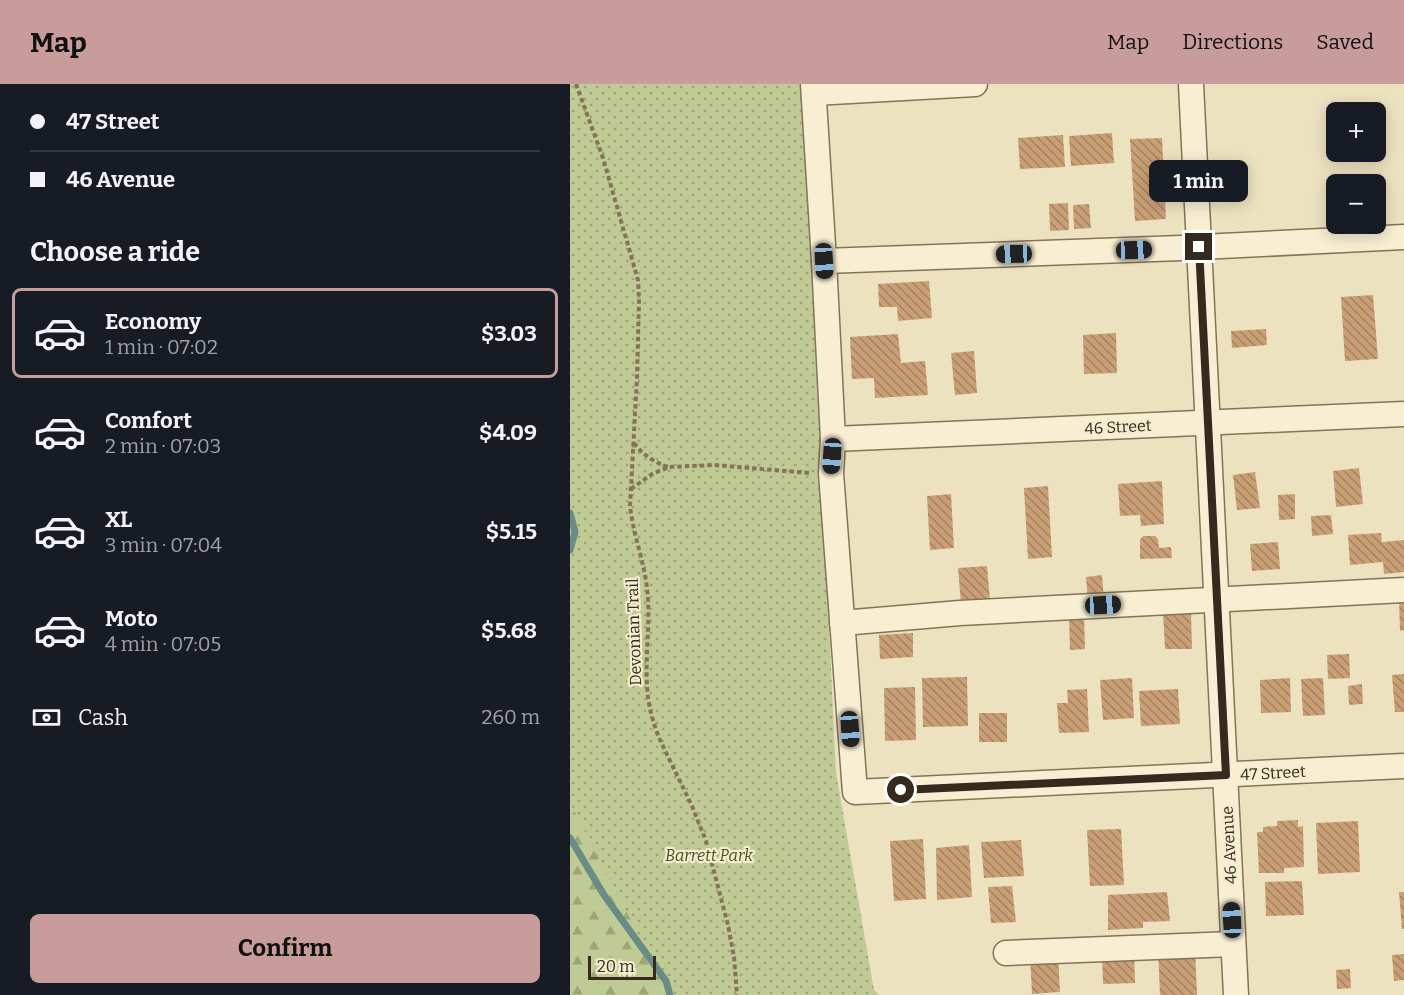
<!DOCTYPE html>
<meta charset="utf-8">
<style>
body{margin:0;font-family:Bitter,serif;background:#242831;color:#f1f3f6;height:100vh;display:flex;flex-direction:column;font-size:22px;white-space:nowrap}
*{box-sizing:border-box;margin:0}
p{font-size:20px;color:#9ea1a6}
.icon{flex:none;width:33px;height:33px;fill:none;stroke:currentColor;stroke-width:2;stroke-linecap:round;stroke-linejoin:round}
.map{position:relative;flex:1;overflow:hidden}
.panel{display:flex;flex-direction:column;background:#171b24;width:570px}
.panel>*{flex:none}
.hud{display:grid;align-content:center;height:132px;padding:0 30px;background:#171b24}
.fabs{position:absolute;left:756px;top:18px;display:grid;gap:12px}
.fabs a{display:grid;place-items:center;width:60px;height:60px;border-radius:9px;background:#171b24;box-shadow:0 3px 15px #0003;font-size:30px}
.scale{position:absolute;left:18px;bottom:15px;width:68px;box-sizing:border-box;padding-left:6px;border:3px solid #352a1d;border-top:0;font-size:16px;line-height:21px;white-space:nowrap;color:#352a1d;-webkit-text-stroke:4px #f4eccf;paint-order:stroke}
.end{position:absolute;width:27px;height:27px;margin:-14px;border:8px solid #352a1d;background:#fff;box-shadow:0 0 0 3px #fff}
.from{border-radius:50%}
.bubble{position:absolute;height:42px;border-radius:9px;background:#171b24;box-shadow:0 3px 15px #0003;font-size:20px;font-weight:700;line-height:42px;text-align:center}
.car{position:absolute;width:18px;height:36px;margin:-18px -9px;border-radius:8px;box-shadow:0 0 4px 2px #0007;background:linear-gradient(#222 24%,#8ab4d8 0 40%,#222 0 76%,#8ab4d8 0 86%,#222 0)}
.hud b{display:flex;align-items:center;gap:21px;height:57px;font-size:22px}
.hud b+b{border-top:2px solid #363941}
.hud i{width:15px;height:15px;background:#f1f3f6}
ul{padding:0;list-style:none}
li{display:flex;align-items:center;gap:18px;height:90px;margin:0 12px 9px;padding:0 18px;border:3px solid transparent;border-radius:9px}
li div{flex:1}
li b{display:block;font-size:22px}
li em{font-style:normal;font-weight:700}
li.active{border-color:#c79c9a}
li>.icon{width:54px;height:54px;stroke-width:1.5}
h2{padding:0 30px;font-size:27px;line-height:72px}
.pay{display:flex;align-items:center;gap:15px;height:66px;padding:0 30px;font-size:22px}
.pay p{margin-inline-start:auto}
.cta{display:flex;gap:12px;margin-top:auto;padding:12px 30px}
.cta a{flex:1;height:69px;border-radius:9px;background:#c79c9a;color:#111;font-size:24px;font-weight:700;line-height:69px;text-align:center}
header{display:flex;align-items:center;gap:36px;box-sizing:border-box;height:84px;padding:0 30px;background:#c79c9a;color:#111}
header strong{font-size:28px}
nav{display:flex;gap:33px;margin-inline-start:auto;font-size:21px}
main{display:flex;flex:1;min-height:0}
.map>svg:first-child{display:block}
</style>
<header>
<strong>Map</strong>
<nav><a>Map</a><a>Directions</a><a>Saved</a></nav>
</header>
<main>
<section class="panel">
<div class="hud">
<b><i class="from"></i>47 Street</b>
<b><i></i>46 Avenue</b>
</div>
<h2>Choose a ride</h2>
<ul>
<li class="active"><svg class="icon" aria-label="car" viewBox="0 0 24 24"><path d="M5 17H2v-5l4-1 3-4h7l3 4 3 1v5h-3M9 17h6M6 11h13"/><circle cx="7" cy="17" r="2"/><circle cx="17" cy="17" r="2"/></svg><div><b>Economy</b><p>1 min · 07:02</p></div><em>$3.03</em></li>
<li><svg class="icon" aria-label="car" viewBox="0 0 24 24"><path d="M5 17H2v-5l4-1 3-4h7l3 4 3 1v5h-3M9 17h6M6 11h13"/><circle cx="7" cy="17" r="2"/><circle cx="17" cy="17" r="2"/></svg><div><b>Comfort</b><p>2 min · 07:03</p></div><em>$4.09</em></li>
<li><svg class="icon" aria-label="car" viewBox="0 0 24 24"><path d="M5 17H2v-5l4-1 3-4h7l3 4 3 1v5h-3M9 17h6M6 11h13"/><circle cx="7" cy="17" r="2"/><circle cx="17" cy="17" r="2"/></svg><div><b>XL</b><p>3 min · 07:04</p></div><em>$5.15</em></li>
<li><svg class="icon" aria-label="car" viewBox="0 0 24 24"><path d="M5 17H2v-5l4-1 3-4h7l3 4 3 1v5h-3M9 17h6M6 11h13"/><circle cx="7" cy="17" r="2"/><circle cx="17" cy="17" r="2"/></svg><div><b>Moto</b><p>4 min · 07:05</p></div><em>$5.68</em></li>
</ul>
<div class="pay"><svg class="icon" aria-label="cash" viewBox="0 0 24 24"><path d="M3 7h18v10H3z"/><circle cx="12" cy="12" r="2"/></svg>Cash<p>260 m</p></div>
<div class="cta"><a>Confirm</a></div>
</section>
<div class="map">
<svg width="834" height="911" viewBox="0 0 834 911">
<defs>
<pattern id="grass-dots" width="8" height="8" patternUnits="userSpaceOnUse" patternTransform="scale(1.5)"><rect width="8" height="8" fill="#c0ca94"/><path d="M2 2h.1M6 6h.1" fill="none" stroke="#9da478" stroke-width="1.8" stroke-linecap="round"/></pattern>
<pattern id="forest-firs" width="22" height="20" patternUnits="userSpaceOnUse" patternTransform="scale(1.5)"><rect width="22" height="20" fill="#c0ca94"/><path d="M5 1l3.5 6h-7zM16 11l3.5 6h-7z" fill="#9da478"/></pattern>
<pattern id="building-back-hatch" width="6" height="6" patternUnits="userSpaceOnUse" patternTransform="scale(1.5)"><rect width="6" height="6" fill="#ca9f76"/><path d="M-1 5l2 2M0 0l6 6M5-1l2 2" fill="none" stroke="#a58260"/></pattern>
</defs>
<rect width="100%" height="100%" fill="#ede2c0"/>
<polygon fill="url(#grass-dots)" points="0,0 233,0 266,689 304,906 309,911 0,911"/>
<polygon fill="url(#forest-firs)" points="0,719 100,911 0,911"/>
<g fill="none" stroke-linecap="round" stroke-linejoin="round">
<g stroke="#6a8c86" stroke-width="7">
<polyline points="0,429 5,448 0,466"/>
<polyline points="0,754 34,811 96,897 100,911"/>
</g>
</g>
<g fill="url(#building-back-hatch)">
<polygon points="542,49 544,79 501,82 499,52"/>
<polygon points="493,51 495,83 450,85 448,54"/>
<polygon points="592,54 596,135 565,137 560,55"/>
<polygon points="498,119 499,146 480,147 479,120"/>
<polygon points="519,120 521,144 504,145 503,121"/>
<polygon points="359,197 362,234 328,237 327,223 309,223 308,200"/>
<polygon points="803,211 808,275 775,277 771,213"/>
<polygon points="696,245 697,261 662,264 661,247"/>
<polygon points="546,249 547,289 514,290 513,251"/>
<polygon points="328,250 331,279 355,277 358,311 305,314 304,294 282,295 280,253"/>
<polygon points="404,267 407,309 385,311 381,269"/>
<polygon points="789,384 793,420 766,423 763,387"/>
<polygon points="685,388 690,424 667,426 663,391"/>
<polygon points="592,397 594,440 571,442 570,431 550,432 548,400"/>
<polygon points="478,402 482,473 458,475 454,404"/>
<polygon points="381,410 384,464 360,466 357,412"/>
<polygon points="725,410 725,435 709,436 708,411"/>
<polygon points="761,431 763,450 742,452 741,432"/>
<polygon points="811,449 812,458 834,456 834,488 814,490 813,478 780,481 778,451"/>
<polygon points="573,452 585,452 588,455 589,464 601,463 602,474 570,475 570,456"/>
<polygon points="708,458 710,485 682,487 680,460"/>
<polygon points="417,482 420,517 391,520 388,484"/>
<polygon points="532,491 534,517 518,518 516,493"/>
<polygon points="829,513 834,513 834,546 830,547"/>
<polygon points="621,528 622,565 595,565 593,529"/>
<polygon points="514,532 515,565 500,566 499,533"/>
<polygon points="343,549 343,573 310,575 309,551"/>
<polygon points="779,570 780,594 758,595 757,571"/>
<polygon points="834,590 834,628 825,628 822,591"/>
<polygon points="397,593 398,642 353,643 352,594"/>
<polygon points="562,594 564,634 533,636 530,596"/>
<polygon points="720,594 721,628 691,629 690,596"/>
<polygon points="753,594 755,631 733,632 731,595"/>
<polygon points="792,600 793,620 779,621 778,602"/>
<polygon points="345,603 346,656 315,657 314,604"/>
<polygon points="517,605 519,648 489,649 487,619 498,619 497,606"/>
<polygon points="608,605 610,640 571,642 569,607"/>
<rect x="409" y="629" width="28" height="29"/>
<polygon points="728,736 728,743 733,742 734,783 714,784 714,789 689,789 687,748 693,748 693,743 707,742 707,737"/>
<polygon points="788,737 790,788 748,790 746,739"/>
<polygon points="551,745 554,801 520,802 517,746"/>
<polygon points="353,755 356,815 324,817 320,757"/>
<polygon points="451,756 454,792 414,794 411,758"/>
<polygon points="399,761 402,813 367,816 366,764"/>
<polygon points="732,797 734,831 696,832 695,798"/>
<polygon points="442,802 446,838 421,839 418,803"/>
<polygon points="597,808 600,837 573,838 573,844 538,846 538,811"/>
<polygon points="829,808 834,808 834,845 832,845"/>
<polygon points="625,865 627,911 590,911 588,866"/>
<polygon points="564,868 565,899 533,900 532,869"/>
<polygon points="834,870 834,896 824,897 822,871"/>
<polygon points="488,871 490,908 462,910 460,873"/>
<polygon points="780,885 781,904 767,905 766,886"/>
</g>
<g fill="none" stroke-linecap="round" stroke-linejoin="round">
<g stroke="#857358" stroke-width="27">
<g id="minor">
<polyline points="243,0 254,177 263,355 261,389 285,708 834,682"/>
<polyline points="621,0 666,911"/>
<polyline points="244,9 405,0"/>
<polyline points="254,177 611,164 834,153"/>
<polyline points="263,355 834,330"/>
<polyline points="272,539 390,529 834,506"/>
<polyline points="436,869 663,860"/>
</g>
</g>
<g stroke="#857358" stroke-width="4" stroke-dasharray="4.5 3" stroke-linecap="butt">
<path d="M 6,0 L 33,74 L 68,196 L 69,216 L 67,294 L 60,422 C 63,450 74,477 77,504 C 81,537 75,570 77,602 C 78,621 83,639 90,656 L 122,722 L 136,757 L 158,841 L 164,873 L 167,911"/>
<path d="M 64,359 C 73,371 84,378 98,383"/>
<polyline points="61,405 82,390 99,383 144,381 240,389"/>
</g>
<use href="#minor" stroke="#f8efd3" stroke-width="24"/>
</g>
<g fill="none" stroke-linecap="round" stroke-linejoin="round">
<polyline stroke="#352a1d" stroke-width="8" points="331,706 656,691 629,163"/>
</g>
<g text-anchor="middle" dominant-baseline="central" stroke-width="4.5" stroke-linejoin="round" paint-order="stroke">
<g font-size="16" fill="#352a1d" stroke="#f4eccf">
<text transform="translate(548 343) rotate(-3)">46 Street</text>
<text transform="translate(64 548) rotate(-92)">Devonian Trail</text>
<text transform="translate(703 689) rotate(-3)">47 Street</text>
<text transform="translate(659 761) rotate(-93)">46 Avenue</text>
</g>
<g font-size="16" font-style="italic" fill="#425124" stroke="#f4eccf">
<text x="139" y="771">Barrett Park</text>
</g>
</g>
</svg>
<div class="fabs">
<a>+</a>
<a>−</a>
</div>
<div class="scale">20 m</div>
<i class="end from" style="left:331px;top:706px"></i>
<i class="end" style="left:629px;top:163px"></i>
<div class="bubble" style="left:579px;top:76px;width:99px">1 min</div>
<i class="car" style="left:564px;top:166px;rotate:88deg"></i>
<i class="car" style="left:444px;top:170px;rotate:268deg"></i>
<i class="car" style="left:254px;top:177px;rotate:177deg"></i>
<i class="car" style="left:262px;top:372px;rotate:184deg"></i>
<i class="car" style="left:533px;top:521px;rotate:87deg"></i>
<i class="car" style="left:280px;top:645px;rotate:176deg"></i>
<i class="car" style="left:662px;top:836px;rotate:357deg"></i>
</div>
</main>
